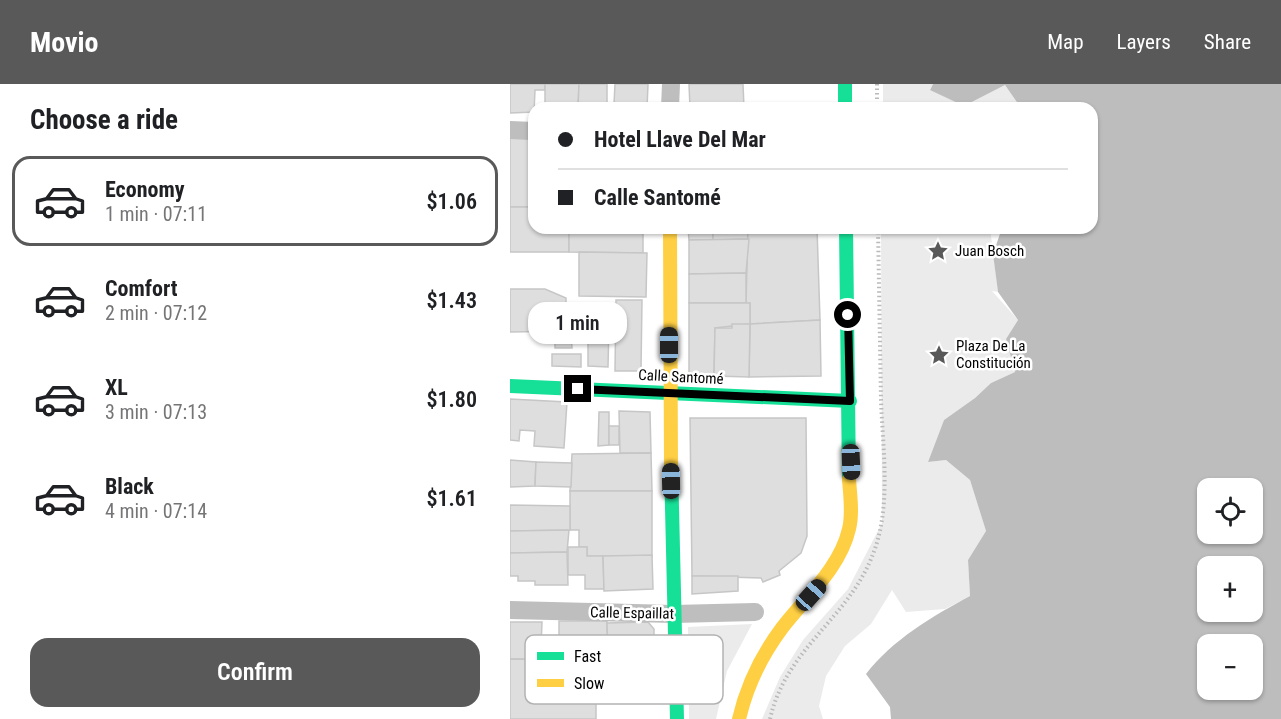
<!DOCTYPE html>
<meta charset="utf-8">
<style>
body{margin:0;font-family:"Roboto Condensed",sans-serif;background:#f6f6f6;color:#202124;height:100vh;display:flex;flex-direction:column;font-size:22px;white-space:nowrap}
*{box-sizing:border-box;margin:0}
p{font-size:20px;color:#757577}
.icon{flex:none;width:33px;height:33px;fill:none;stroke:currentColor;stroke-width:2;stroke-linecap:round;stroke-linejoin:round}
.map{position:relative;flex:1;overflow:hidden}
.side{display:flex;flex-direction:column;background:#fff;width:510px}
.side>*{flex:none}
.top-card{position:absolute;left:18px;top:18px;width:570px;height:132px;border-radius:18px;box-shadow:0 2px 4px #0004;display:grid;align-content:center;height:132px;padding:0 30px;background:#fff}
.buttons{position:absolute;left:687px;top:394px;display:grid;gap:12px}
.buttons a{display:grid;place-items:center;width:66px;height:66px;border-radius:12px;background:#fff;box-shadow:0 2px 4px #0004;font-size:30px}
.end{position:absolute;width:27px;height:27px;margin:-14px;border:8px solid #000;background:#fff;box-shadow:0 0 0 3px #fff}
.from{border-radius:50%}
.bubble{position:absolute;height:42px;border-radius:18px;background:#fff;box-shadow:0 2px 4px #0004;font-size:20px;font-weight:600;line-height:42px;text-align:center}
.car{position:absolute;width:18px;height:36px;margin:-18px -9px;border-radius:8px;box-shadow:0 0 4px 2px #0007;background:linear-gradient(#222 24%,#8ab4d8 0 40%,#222 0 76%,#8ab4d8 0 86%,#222 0)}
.top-card b{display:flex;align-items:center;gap:21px;height:57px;font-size:22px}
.top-card b+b{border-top:2px solid #e0e0e0}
.top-card i{width:15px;height:15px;background:#202124}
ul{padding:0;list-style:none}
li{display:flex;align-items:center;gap:18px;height:90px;margin:0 12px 9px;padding:0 18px;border:3px solid transparent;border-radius:18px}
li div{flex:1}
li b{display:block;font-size:22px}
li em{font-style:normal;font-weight:600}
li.current{border-color:#595959}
li>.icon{width:54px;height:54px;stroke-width:1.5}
h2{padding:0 30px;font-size:27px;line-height:72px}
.action{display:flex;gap:12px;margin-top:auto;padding:12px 30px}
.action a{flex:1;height:69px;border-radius:18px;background:#595959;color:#fff;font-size:24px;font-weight:600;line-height:69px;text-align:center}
header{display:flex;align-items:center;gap:36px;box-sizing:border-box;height:84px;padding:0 30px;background:#595959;color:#fff}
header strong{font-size:28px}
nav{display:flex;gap:33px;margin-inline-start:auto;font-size:21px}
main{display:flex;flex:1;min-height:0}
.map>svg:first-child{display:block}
</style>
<header>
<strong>Movio</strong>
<nav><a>Map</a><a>Layers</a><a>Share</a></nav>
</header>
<main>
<section class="side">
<h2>Choose a ride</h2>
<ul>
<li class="current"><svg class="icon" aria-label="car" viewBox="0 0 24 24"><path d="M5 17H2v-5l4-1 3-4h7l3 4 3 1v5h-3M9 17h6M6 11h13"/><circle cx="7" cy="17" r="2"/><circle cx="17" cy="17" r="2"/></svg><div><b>Economy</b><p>1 min · 07:11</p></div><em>$1.06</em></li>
<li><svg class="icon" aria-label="car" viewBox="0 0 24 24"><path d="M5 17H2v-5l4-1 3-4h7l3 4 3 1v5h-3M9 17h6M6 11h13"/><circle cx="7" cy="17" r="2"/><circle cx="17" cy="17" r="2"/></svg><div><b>Comfort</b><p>2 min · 07:12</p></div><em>$1.43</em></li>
<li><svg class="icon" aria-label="car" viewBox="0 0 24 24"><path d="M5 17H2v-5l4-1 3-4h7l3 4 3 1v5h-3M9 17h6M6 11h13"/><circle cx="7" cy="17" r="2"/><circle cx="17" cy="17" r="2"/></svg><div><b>XL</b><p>3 min · 07:13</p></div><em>$1.80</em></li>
<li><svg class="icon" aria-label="car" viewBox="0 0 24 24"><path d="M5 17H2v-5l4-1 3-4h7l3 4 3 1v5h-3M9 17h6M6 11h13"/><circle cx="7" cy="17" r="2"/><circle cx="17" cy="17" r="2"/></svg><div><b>Black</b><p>4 min · 07:14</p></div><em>$1.61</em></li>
</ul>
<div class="action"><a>Confirm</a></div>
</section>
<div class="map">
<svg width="771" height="635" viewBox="0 0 771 635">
<rect width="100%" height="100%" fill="#fff"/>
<g fill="#ebebeb">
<polygon points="373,0 423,0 420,5 454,22 495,1 511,24 373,24"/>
<polygon points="371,144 480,144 488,208 482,207 508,236 496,255 505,288 481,299 465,314 434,336 418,378 436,376 460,396 476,447 458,476 460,512 435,525 396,528 382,506 361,540 335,562 316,592 309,622 313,635 252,635 270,593 293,556 338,505 372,439"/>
<polygon points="242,540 217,587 206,635 179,635 178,543"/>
</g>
<path fill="#bdbdbd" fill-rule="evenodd" d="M 423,0 L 771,0 L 771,635 L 381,635 L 380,623 L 356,590 C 382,556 423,532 460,512 L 458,476 L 476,447 L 460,396 L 436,376 L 418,378 L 434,336 L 465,314 L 481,299 L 505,288 L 496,255 L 508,236 L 488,208 L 483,170 L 492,144 L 582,144 L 582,24 L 511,24 L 495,1 L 454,22 L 420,6 ZM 698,405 L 742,405 L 742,450 L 698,450 ZM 698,483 L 742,483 L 742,528 L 698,528 ZM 698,561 L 742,561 L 742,606 L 698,606 Z"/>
<g fill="#dedede" stroke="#c6c6c6" stroke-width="1.5">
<polygon points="0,0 35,0 35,6 25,6 24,28 0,29"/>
<polygon points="35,0 69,0 68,24 35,24"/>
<polygon points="69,0 97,0 97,24 68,24"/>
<polygon points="105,0 138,0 137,24 97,24 97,20 104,20"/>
<polygon points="179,0 233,0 234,24 180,24"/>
<polygon points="0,54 24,55 24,123 0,123"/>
<polygon points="0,123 24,123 24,144 59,144 59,168 0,168"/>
<polygon points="59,144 133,144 133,169 59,168"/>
<polygon points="178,144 203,144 203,156 179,156"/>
<polygon points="203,144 238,144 239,155 203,156"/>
<polygon points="238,144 307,144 310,236 240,240 240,219 236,219"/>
<polygon points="239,155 236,189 179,190 179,156"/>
<polygon points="69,168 137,169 136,213 69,212"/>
<polygon points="236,189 236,219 179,219 179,190"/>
<polygon points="0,205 35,205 56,214 56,247 0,248"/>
<polygon points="106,216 132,216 131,287 105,287"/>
<polygon points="179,219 240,219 240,240 205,244 204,292 179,291"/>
<polygon points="310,236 311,292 239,293 240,240"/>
<polygon points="65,238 99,239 98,283 78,282 78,253 65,253"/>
<polygon points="222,240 240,240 239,293 204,292 205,244 222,244"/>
<polygon points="61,251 62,264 45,264 45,252"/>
<polygon points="42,270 71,270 71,283 42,282"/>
<polygon points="0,315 57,318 54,364 24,362 25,347 10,346 9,357 0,356"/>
<polygon points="109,327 140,328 141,369 110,369"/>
<polygon points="89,328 99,328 99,361 88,362"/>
<polygon points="180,334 296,334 297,452 291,469 269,487 270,491 253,498 251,494 182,492"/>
<rect x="99" y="342" width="10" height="19"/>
<polygon points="141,369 142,407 60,407 62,370"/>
<polygon points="0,376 26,378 25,402 0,403"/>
<polygon points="26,378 62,379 61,403 25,402"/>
<polygon points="60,407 142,407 142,473 77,472 77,463 69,463 69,446 60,446"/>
<polygon points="0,421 60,422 60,446 0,447"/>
<polygon points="59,446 57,468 0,469 0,447"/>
<polygon points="58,463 77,463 77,472 93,472 94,505 75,505 75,491 58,491"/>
<polygon points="57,468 58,501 25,501 25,497 8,497 8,492 0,492 0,469"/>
<polygon points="142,471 143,505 94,507 93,472"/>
<polygon points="182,492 228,492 228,507 182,510"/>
<polygon points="49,537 97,537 98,573 78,573 78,568 49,568"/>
<polygon points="0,538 32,538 31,563 38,563 38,575 0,575"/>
<polygon points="138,538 144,545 144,601 75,599 75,573 98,573 97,539"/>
<polygon points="0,575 51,576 51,604 86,604 86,635 0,635"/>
</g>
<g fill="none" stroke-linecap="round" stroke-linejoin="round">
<g stroke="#b9b9b9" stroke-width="4" stroke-dasharray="1.5 3" stroke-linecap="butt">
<polyline points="367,0 367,24"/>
<path d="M 260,635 C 276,565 335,537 361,475 C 382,427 373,369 371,317 C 370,260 369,202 368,144"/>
</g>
<g stroke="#bebebe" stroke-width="18">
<polyline points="160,24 161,0"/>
<polyline points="0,46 24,47"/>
<polyline points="0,526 164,530 245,528"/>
</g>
<g stroke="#16e098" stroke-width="14">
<polyline points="335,0 335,24"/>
<polyline points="336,144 339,395"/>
<polyline points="0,302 340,317"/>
<polyline points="161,381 167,635"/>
</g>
<g stroke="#ffcf43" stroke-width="14">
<polyline points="160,144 161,381"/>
<path d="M 229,635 C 237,601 251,572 272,544 C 296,513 330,484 339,445 C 343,430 340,410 339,395"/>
</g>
</g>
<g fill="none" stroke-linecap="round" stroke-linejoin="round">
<polyline stroke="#000" stroke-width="8" points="68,305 340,317 338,231"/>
</g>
<defs>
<g id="sight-bare" transform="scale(1.62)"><path d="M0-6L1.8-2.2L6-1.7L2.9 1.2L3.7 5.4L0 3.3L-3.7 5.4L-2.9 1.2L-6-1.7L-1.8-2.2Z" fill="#595959" stroke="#fff" stroke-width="2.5" paint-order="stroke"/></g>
</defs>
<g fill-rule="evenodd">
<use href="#sight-bare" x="428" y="167"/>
<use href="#sight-bare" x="429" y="271"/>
</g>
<g text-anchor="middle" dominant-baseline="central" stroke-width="5" stroke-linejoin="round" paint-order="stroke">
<g font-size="15" fill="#000" stroke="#fff" text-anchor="start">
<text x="445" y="167">Juan Bosch</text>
<text x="446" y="262">Plaza De La<tspan x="446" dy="17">Constitución</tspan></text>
</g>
<g font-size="15" fill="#000" stroke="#fff">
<text transform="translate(171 293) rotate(3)">Calle Santomé</text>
<text transform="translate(122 529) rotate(1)">Calle Espaillat</text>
</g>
</g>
<rect x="15" y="551" width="198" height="69" rx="9" fill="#fff" stroke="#b2b2b2" stroke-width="1.5"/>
<rect x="27" y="568" width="27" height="8" fill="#16e098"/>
<rect x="27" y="595" width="27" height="8" fill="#ffcf43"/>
<g font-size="16" fill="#000">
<text x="64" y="578">Fast</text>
<text x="64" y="605">Slow</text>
</g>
</svg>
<div class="buttons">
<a><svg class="icon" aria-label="locate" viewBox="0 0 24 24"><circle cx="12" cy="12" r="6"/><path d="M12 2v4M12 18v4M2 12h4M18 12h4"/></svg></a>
<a>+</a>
<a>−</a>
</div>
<i class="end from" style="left:338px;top:231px"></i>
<i class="end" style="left:68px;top:305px"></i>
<div class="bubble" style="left:18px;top:218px;width:99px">1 min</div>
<i class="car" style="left:159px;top:261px;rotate:0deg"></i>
<i class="car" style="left:341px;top:378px;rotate:178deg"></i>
<i class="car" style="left:161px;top:397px;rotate:359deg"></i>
<i class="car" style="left:301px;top:511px;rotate:42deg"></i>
<div class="top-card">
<b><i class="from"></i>Hotel Llave Del Mar</b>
<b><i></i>Calle Santomé</b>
</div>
</div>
</main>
